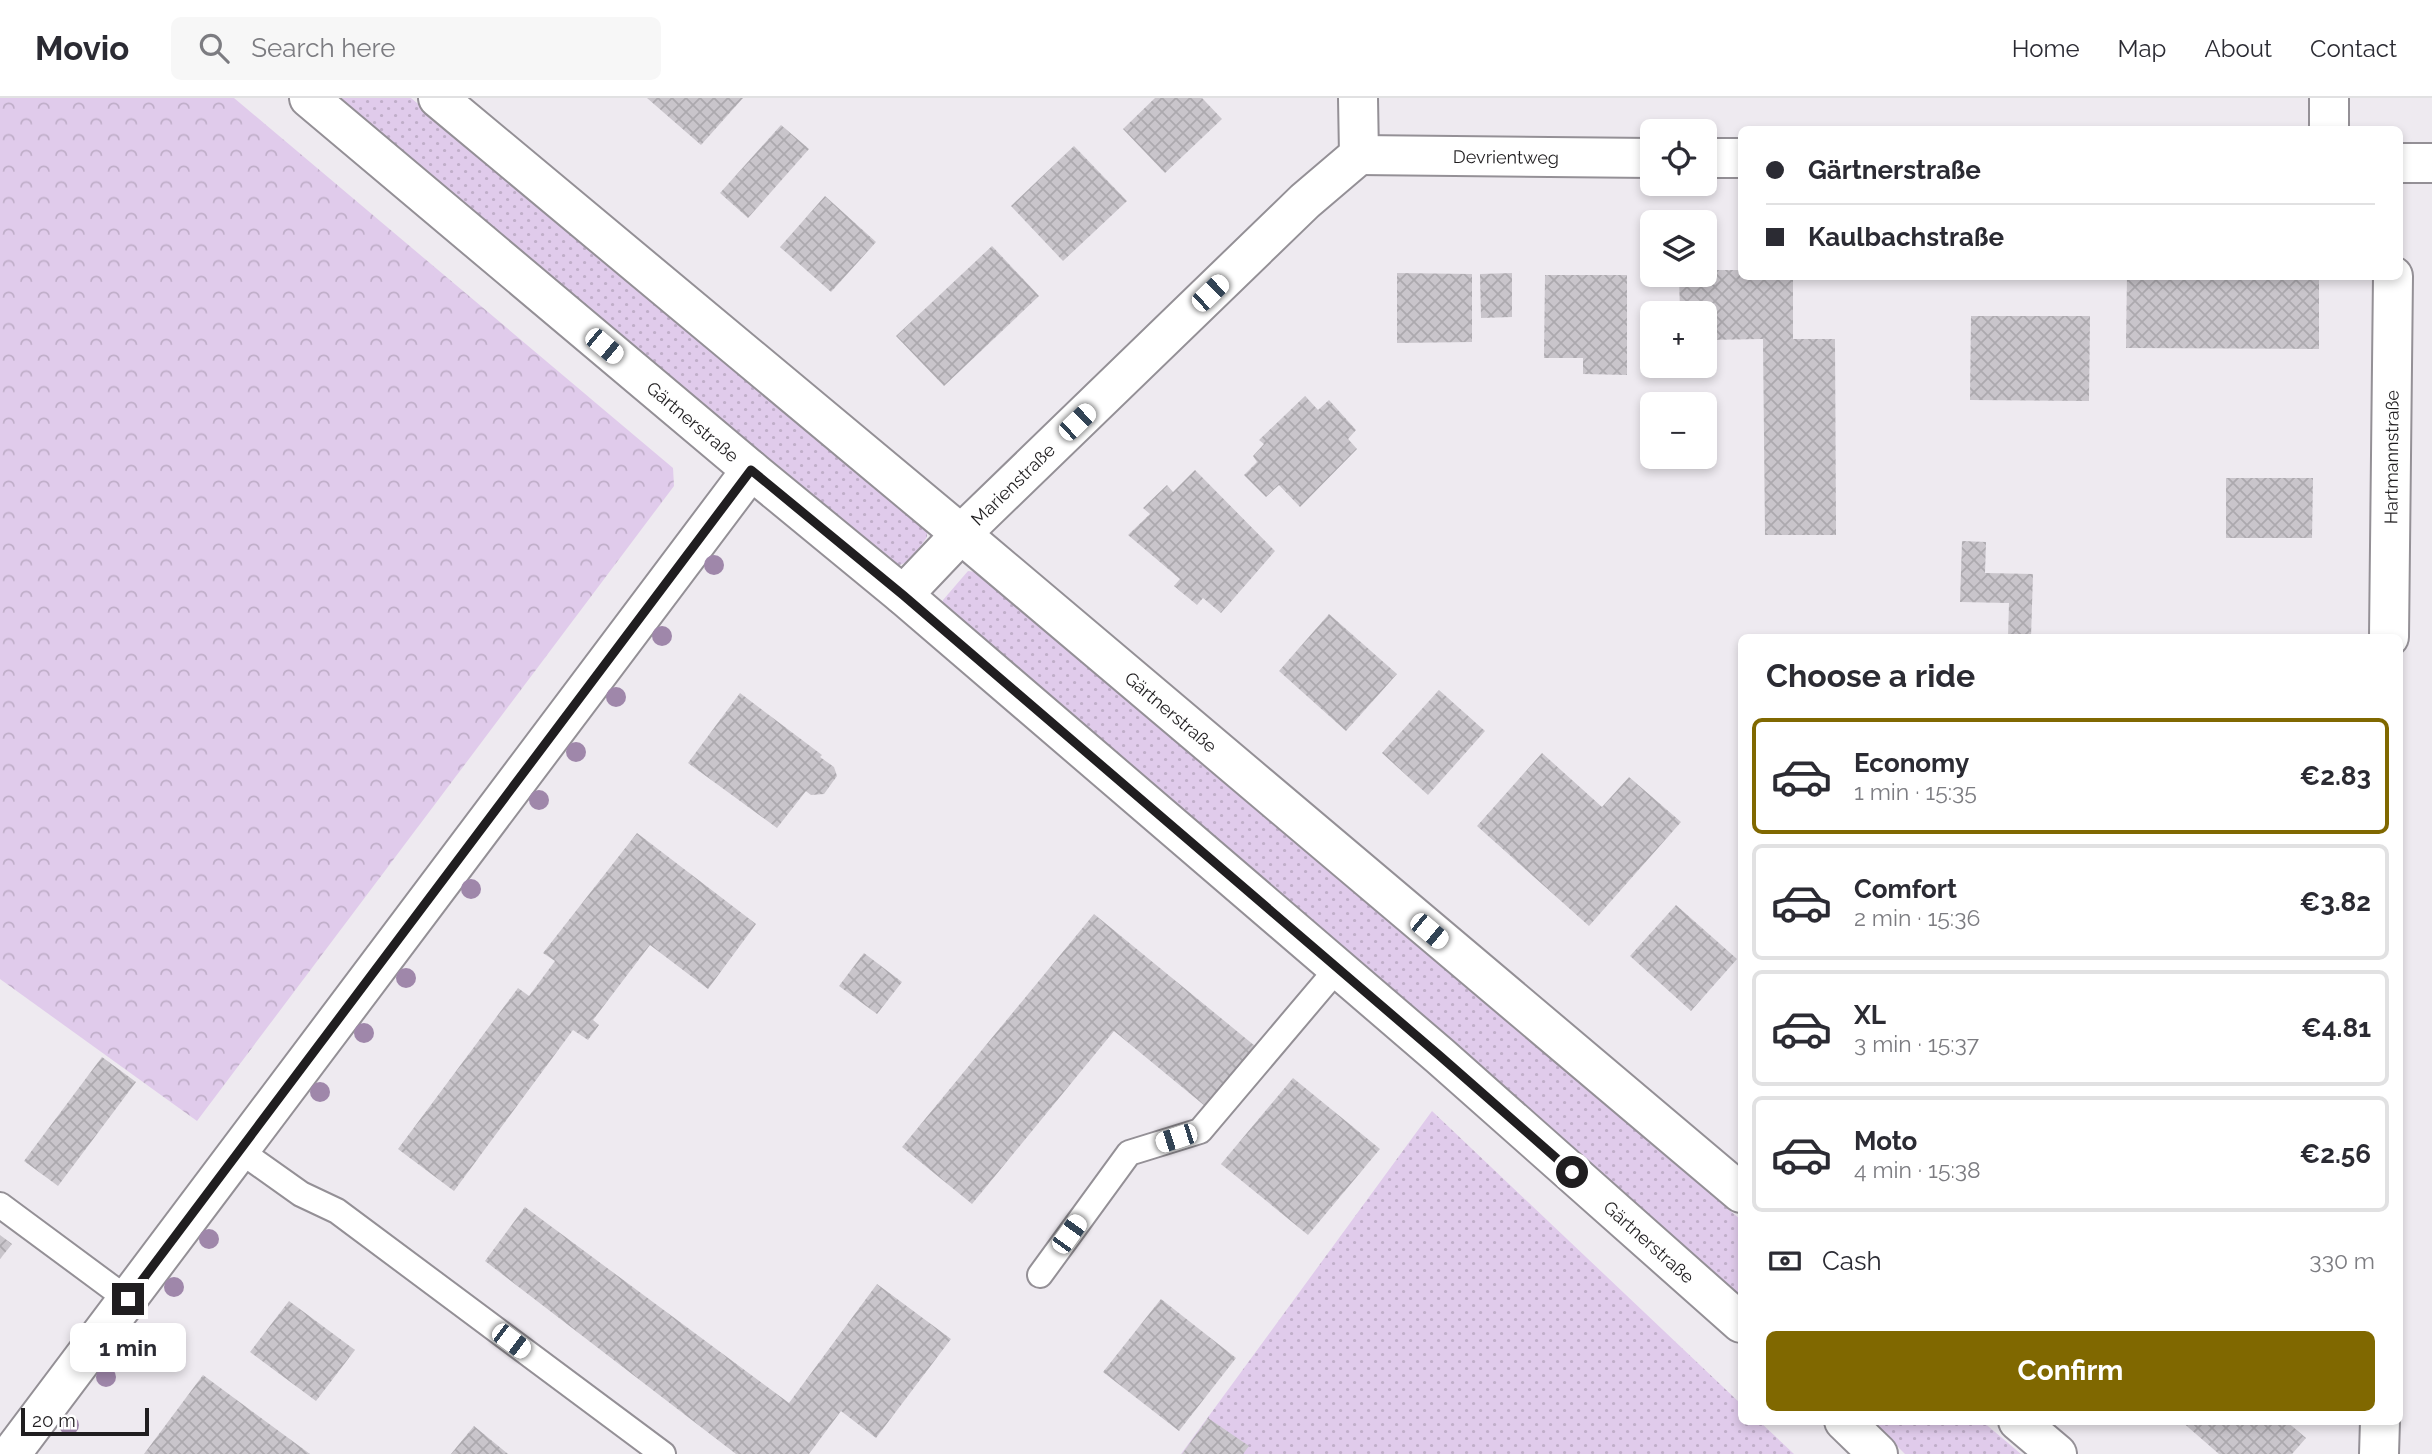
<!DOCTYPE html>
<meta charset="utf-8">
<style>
body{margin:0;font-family:Raleway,sans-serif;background:#f7f7f7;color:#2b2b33;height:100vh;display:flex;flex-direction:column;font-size:26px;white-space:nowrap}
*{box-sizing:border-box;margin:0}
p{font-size:23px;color:#7c7c81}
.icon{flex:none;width:38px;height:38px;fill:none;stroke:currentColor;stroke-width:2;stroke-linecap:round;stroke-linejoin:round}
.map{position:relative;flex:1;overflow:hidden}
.panel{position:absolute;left:1738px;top:536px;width:665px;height:791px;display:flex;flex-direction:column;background:#fff;border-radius:10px;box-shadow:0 4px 10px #0003}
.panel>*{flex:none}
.top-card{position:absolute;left:1738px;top:28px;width:665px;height:154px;border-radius:10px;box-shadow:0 4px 10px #0003;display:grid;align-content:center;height:154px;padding:0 28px;background:#fff}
.tools{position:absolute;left:1640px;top:21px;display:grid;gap:14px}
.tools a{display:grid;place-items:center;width:77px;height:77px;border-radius:10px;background:#fff;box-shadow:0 4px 10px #0003;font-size:35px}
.scale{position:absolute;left:21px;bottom:18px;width:128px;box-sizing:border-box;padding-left:7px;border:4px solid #201e20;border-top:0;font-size:19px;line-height:24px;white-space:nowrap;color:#201e20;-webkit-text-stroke:5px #fff;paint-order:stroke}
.end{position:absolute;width:32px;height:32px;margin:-16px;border:9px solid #201e20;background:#fff;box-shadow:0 0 0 4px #fff}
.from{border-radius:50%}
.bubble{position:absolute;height:49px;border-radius:10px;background:#fff;box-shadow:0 4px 10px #0003;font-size:23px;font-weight:700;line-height:49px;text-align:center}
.car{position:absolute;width:21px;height:42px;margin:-21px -10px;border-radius:9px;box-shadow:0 0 5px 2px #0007;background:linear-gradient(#fff 24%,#345 0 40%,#fff 0 76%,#345 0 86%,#fff 0)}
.top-card b{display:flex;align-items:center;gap:24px;height:66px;font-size:26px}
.top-card b+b{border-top:2px solid #e1e1e2}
.top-card i{width:18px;height:18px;background:#2b2b33}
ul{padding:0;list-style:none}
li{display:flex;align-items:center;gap:21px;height:116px;margin:0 14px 10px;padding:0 14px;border:4px solid #e1e1e2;border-radius:10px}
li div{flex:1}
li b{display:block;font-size:26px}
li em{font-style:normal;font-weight:700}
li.active{border-color:#806800}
li>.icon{width:63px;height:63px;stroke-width:1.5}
h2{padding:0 28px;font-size:32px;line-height:84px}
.pay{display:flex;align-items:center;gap:18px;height:77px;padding:0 28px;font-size:26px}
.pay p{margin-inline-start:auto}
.cta{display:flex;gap:14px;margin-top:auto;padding:14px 28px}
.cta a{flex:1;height:80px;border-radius:10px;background:#806800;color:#fff;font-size:28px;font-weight:700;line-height:80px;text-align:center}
header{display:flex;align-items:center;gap:42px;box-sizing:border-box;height:98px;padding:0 35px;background:#fff;border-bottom:2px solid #e1e1e2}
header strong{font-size:33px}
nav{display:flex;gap:38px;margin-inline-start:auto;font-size:24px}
.search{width:490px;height:63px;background:#f7f7f7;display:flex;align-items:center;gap:18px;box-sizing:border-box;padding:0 24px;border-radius:10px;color:#7c7c81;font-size:26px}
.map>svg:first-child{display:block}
</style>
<header>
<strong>Movio</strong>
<div class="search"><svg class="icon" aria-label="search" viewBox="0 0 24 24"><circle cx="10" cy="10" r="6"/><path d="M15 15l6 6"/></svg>Search here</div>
<nav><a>Home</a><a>Map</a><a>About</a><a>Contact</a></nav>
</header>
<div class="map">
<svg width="2432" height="1356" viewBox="0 0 2432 1356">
<defs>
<pattern id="grass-dots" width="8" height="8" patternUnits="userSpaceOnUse" patternTransform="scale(1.75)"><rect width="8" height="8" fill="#e0cbeb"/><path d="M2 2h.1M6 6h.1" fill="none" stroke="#c0aec9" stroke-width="1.8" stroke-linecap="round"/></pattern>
<pattern id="forest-crowns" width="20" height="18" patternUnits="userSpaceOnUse" patternTransform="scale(1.75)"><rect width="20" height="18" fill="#e0cbeb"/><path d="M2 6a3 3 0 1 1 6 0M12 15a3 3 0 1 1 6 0" fill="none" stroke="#c0aec9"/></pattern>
<pattern id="building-cross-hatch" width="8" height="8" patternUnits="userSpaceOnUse" patternTransform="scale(1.75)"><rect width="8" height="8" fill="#c9c5cb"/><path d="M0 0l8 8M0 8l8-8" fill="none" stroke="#aca9ae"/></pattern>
</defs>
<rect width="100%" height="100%" fill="#eeeaf0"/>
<g fill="url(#grass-dots)">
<path d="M 337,0 L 411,0 L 927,432 L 927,439 C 919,450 909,468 894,468 Z"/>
<polygon points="968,473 976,474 1370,804 1741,1122 1741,1199 1264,781 945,512 942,507 943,502"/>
<polygon points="1432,1013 1741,1306 1741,1323 1759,1323 1794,1356 1181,1356"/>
<polygon points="1872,1323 1982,1323 2021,1356 1905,1356"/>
</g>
<polygon fill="url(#forest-crowns)" points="0,0 234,0 673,370 674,388 197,1023 0,881"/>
<g fill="url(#building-cross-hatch)">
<polygon points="647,0 743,0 701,47"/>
<polygon points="1155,0 1202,0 1222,21 1165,75 1123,31"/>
<polygon points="781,27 809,51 748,120 720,95"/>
<polygon points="1074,48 1127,103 1063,163 1011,108"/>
<polygon points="825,98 876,144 831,194 780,149"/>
<polygon points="992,148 1039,198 944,288 896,238"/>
<polygon points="1704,172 1741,172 1741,178 1793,178 1793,241 1835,241 1836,437 1765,437 1763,241 1704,242 1704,215 1680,215 1679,177 1704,177"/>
<polygon points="1397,175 1472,176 1472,244 1397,245"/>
<polygon points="1512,175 1512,219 1481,220 1480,176"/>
<polygon points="1545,177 1627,177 1627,277 1583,276 1583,260 1544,260"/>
<polygon points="2127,178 2319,178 2319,251 2126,250"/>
<polygon points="1971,218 2090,218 2089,303 1970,302"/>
<polygon points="1305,298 1318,312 1329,302 1356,332 1348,341 1357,351 1300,409 1279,387 1266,399 1244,377 1257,364 1253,358 1264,346 1259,342"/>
<polygon points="1195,372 1275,453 1221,515 1203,500 1197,507 1174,488 1180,481 1128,437 1150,416 1143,410 1167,387 1173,394"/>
<polygon points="2226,380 2313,380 2312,440 2226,440"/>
<polygon points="1962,443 1986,444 1985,475 2033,476 2031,539 2008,539 2009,505 1960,504"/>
<polygon points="1329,516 1397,576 1346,633 1279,573"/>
<polygon points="2234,536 2288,537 2288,539 2234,539"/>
<polygon points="1439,592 1485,633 1428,697 1382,655"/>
<polygon points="740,595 822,657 820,659 834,669 837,678 824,696 811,697 806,693 777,730 688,665"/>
<polygon points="1542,655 1602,709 1629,679 1681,724 1589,828 1477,728"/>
<polygon points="637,735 756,826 708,891 650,847 593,922 599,927 588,942 573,932 454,1093 398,1051 518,890 529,898 555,863 543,855"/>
<polygon points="1676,807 1737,861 1691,913 1630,858"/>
<polygon points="1094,816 1255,948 1205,1008 1114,933 972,1106 902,1049"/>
<polygon points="864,855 902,884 877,916 839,888"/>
<polygon points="102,959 136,984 58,1088 24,1063"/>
<polygon points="1293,980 1380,1051 1308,1137 1221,1066"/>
<polygon points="525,1109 789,1305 877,1186 951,1241 876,1340 841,1313 809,1356 736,1356 485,1163"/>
<polygon points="0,1137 12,1146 0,1161"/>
<polygon points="1161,1201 1236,1260 1179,1333 1103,1274"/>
<polygon points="289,1203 355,1252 316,1303 250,1254"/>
<polygon points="203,1277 310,1356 144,1356"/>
<polygon points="1208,1320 1249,1348 1243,1356 1182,1356"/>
<polygon points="2181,1323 2286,1323 2306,1340 2292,1356 2219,1356"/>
<polygon points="474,1328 508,1356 451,1356"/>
</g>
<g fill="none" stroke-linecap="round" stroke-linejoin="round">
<g stroke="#949096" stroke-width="28">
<g id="lane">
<polyline points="239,1052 301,1096 337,1113 663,1356"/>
<polyline points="0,1107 127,1201"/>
<polyline points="1040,1177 1129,1055 1200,1033 1337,871"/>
</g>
</g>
<g stroke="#949096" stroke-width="42">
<g id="street">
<path id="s1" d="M 309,0 L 751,372 L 903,497 L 1440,958 L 1741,1225"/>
<path id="s2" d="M 438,0 L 961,436 L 1741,1095"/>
<polyline points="1358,0 1359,57"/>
<polyline points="2329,32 2329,0"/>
<path id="s3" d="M 1359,57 L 1652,60"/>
<polyline points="1704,60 1741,60"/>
<polyline points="2399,65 2432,65"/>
<path id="s4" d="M 903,497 L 961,436 L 1305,103 L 1359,57"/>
<path id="s5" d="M 2389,539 L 2393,178"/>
<polyline points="1844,1323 1878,1356"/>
<polyline points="2018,1323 2057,1356"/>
<polyline points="11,1356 751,372"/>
<polyline points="2379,1356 2380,1323"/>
</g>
</g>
<use href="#lane" stroke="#fff" stroke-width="24"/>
<use href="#street" stroke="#fff" stroke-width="38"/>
</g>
<g fill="#9f87aa">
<circle cx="714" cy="467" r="10"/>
<circle cx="662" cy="538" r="10"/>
<circle cx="616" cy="599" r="10"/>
<circle cx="576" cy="654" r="10"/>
<circle cx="539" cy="702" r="10"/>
<circle cx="471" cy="791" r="10"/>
<circle cx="406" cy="880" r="10"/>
<circle cx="364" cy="935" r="10"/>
<circle cx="320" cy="994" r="10"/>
<circle cx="209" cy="1141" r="10"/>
<circle cx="174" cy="1189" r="10"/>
<circle cx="106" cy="1279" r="10"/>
<circle cx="69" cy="1327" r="10"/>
</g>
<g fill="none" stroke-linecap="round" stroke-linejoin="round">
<polyline stroke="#201e20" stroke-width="9" points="128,1201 751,372 903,497 1440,958 1572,1074"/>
</g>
<g text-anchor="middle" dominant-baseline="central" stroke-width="6" stroke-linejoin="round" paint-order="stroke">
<g font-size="18" fill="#201e20" stroke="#fff">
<text stroke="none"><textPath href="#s3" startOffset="147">Devrientweg</textPath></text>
<text stroke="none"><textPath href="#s1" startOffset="502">Gärtnerstraße</textPath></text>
<text stroke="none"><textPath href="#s5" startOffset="180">Hartmannstraße</textPath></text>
<text stroke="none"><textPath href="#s4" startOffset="156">Marienstraße</textPath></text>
<text stroke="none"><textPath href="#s2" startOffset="956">Gärtnerstraße</textPath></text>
<text stroke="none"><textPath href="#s1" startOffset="1762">Gärtnerstraße</textPath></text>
</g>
</g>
</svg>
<div class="tools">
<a><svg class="icon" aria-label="locate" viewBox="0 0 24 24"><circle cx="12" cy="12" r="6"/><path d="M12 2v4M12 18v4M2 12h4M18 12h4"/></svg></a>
<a><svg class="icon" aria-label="layers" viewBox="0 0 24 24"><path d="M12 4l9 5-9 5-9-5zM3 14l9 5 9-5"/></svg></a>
<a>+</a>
<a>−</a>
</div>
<div class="scale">20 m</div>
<i class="end from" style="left:1572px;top:1074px"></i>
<i class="end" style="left:128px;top:1201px"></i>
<div class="bubble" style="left:70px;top:1225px;width:116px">1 min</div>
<i class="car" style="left:1210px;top:195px;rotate:46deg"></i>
<i class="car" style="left:604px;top:248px;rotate:130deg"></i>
<i class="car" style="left:1077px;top:324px;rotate:46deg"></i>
<i class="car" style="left:1429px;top:833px;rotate:130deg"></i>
<i class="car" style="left:1176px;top:1040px;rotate:252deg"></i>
<i class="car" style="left:1069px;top:1136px;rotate:36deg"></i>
<i class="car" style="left:511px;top:1243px;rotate:127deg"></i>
<div class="top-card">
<b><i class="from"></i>Gärtnerstraße</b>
<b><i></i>Kaulbachstraße</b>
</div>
<section class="panel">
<h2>Choose a ride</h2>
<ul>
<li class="active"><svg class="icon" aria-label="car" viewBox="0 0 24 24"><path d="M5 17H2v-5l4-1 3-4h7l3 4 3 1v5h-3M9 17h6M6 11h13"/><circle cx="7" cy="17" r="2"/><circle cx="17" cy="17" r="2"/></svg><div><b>Economy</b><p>1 min · 15:35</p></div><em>€2.83</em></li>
<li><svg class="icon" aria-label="car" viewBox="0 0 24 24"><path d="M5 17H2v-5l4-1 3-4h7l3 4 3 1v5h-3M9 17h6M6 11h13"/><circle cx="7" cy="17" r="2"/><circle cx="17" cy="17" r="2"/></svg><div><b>Comfort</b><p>2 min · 15:36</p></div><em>€3.82</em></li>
<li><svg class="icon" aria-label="car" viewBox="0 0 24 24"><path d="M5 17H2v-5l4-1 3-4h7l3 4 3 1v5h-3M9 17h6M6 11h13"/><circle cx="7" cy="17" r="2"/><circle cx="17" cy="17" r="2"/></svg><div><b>XL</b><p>3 min · 15:37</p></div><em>€4.81</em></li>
<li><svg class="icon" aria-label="car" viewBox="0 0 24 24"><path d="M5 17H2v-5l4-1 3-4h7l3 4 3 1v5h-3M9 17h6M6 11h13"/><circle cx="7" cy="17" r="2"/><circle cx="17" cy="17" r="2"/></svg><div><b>Moto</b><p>4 min · 15:38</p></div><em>€2.56</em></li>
</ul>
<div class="pay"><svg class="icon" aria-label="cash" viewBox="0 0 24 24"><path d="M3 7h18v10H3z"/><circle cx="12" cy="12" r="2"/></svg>Cash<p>330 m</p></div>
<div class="cta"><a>Confirm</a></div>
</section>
</div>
